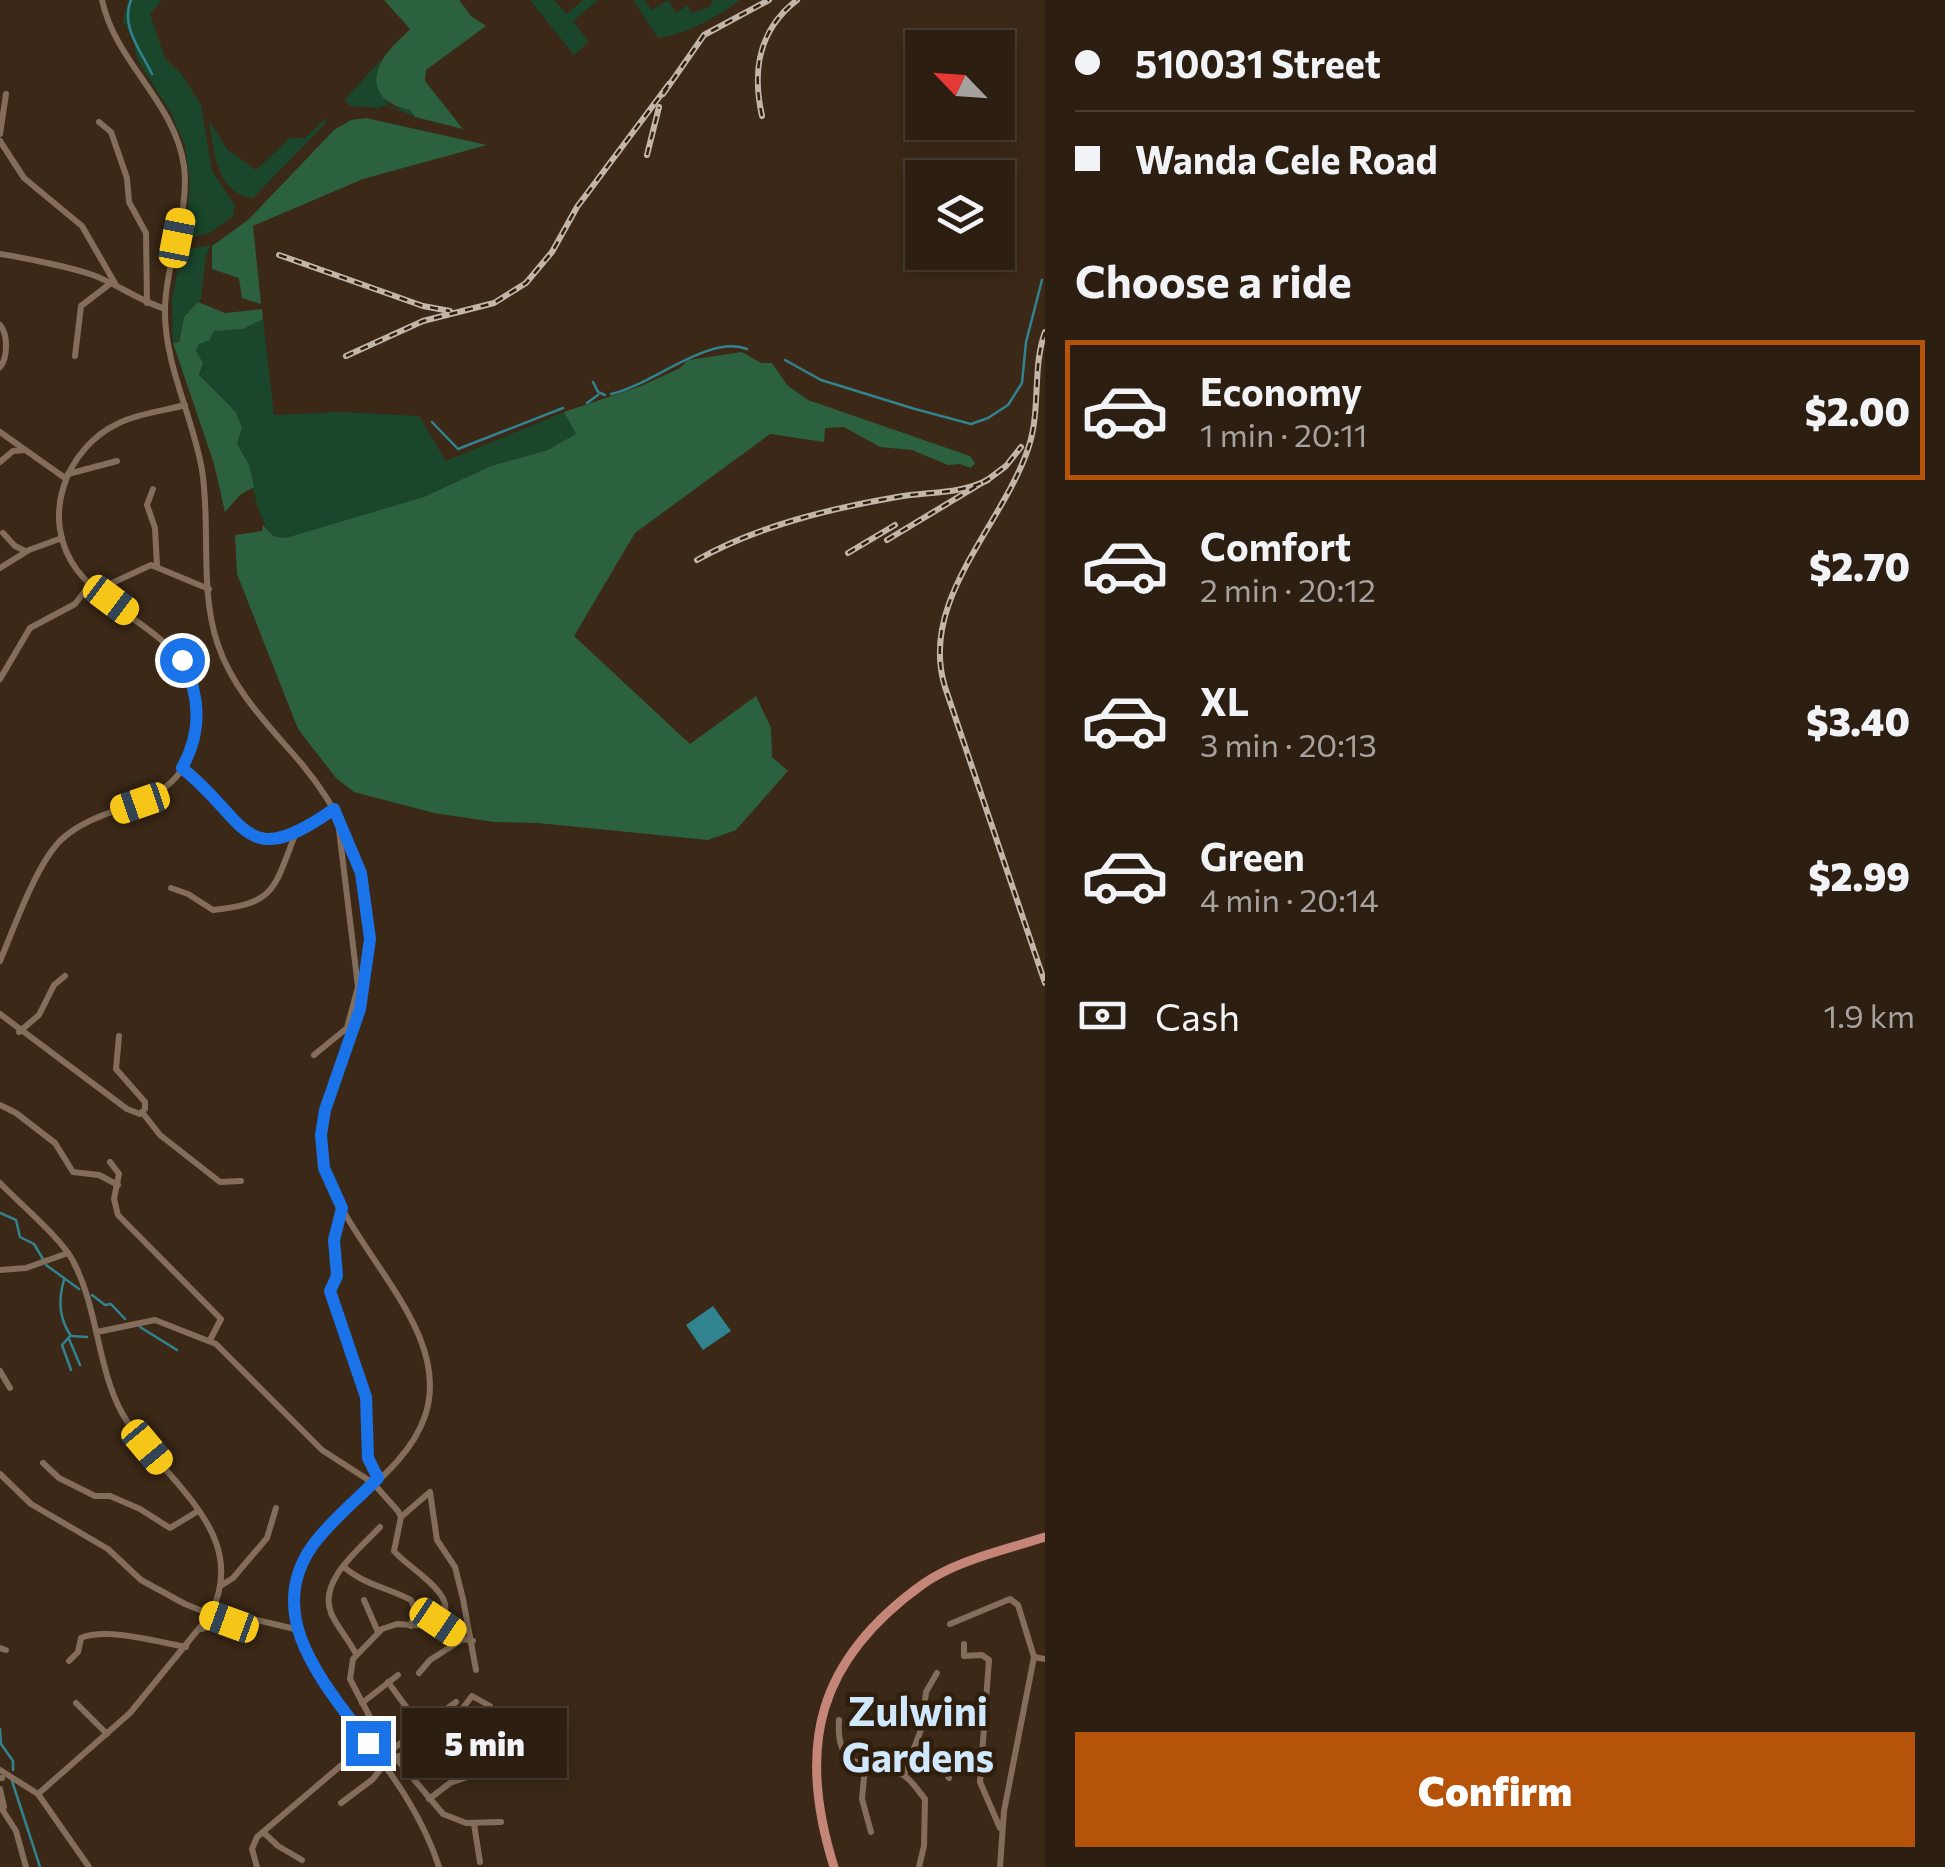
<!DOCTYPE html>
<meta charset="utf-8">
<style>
body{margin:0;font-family:Commissioner,sans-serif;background:#382b1f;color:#f1f3f6;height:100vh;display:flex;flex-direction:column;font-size:38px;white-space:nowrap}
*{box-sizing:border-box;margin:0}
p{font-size:32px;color:#a6a29f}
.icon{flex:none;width:55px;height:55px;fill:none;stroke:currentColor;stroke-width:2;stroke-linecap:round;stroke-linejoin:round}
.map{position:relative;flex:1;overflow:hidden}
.panel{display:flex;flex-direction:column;background:#2c1e11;width:900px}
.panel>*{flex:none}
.top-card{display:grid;align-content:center;height:220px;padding:0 30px;background:#2c1e11}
.needle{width:65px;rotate:295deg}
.tools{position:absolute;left:905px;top:30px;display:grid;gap:20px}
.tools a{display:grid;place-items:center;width:110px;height:110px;border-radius:0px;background:#2c1e11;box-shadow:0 5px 15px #0003,0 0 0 2px #483c31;font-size:50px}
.end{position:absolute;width:45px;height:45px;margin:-22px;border:12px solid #1a73e8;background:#fff;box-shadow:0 0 0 5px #fff}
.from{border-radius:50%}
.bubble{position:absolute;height:70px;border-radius:0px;background:#2c1e11;box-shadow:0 5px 15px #0003,0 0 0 2px #483c31;font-size:32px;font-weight:800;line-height:70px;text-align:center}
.car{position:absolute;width:30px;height:60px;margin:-30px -15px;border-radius:12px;box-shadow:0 0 8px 2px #0007;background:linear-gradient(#f5c518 24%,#345 0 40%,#f5c518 0 76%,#345 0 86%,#f5c518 0)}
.top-card b{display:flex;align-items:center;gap:35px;height:95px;font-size:38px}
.top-card b+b{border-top:2px solid #483c31}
.top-card i{width:25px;height:25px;background:#f1f3f6}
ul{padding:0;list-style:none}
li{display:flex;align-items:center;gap:30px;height:140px;margin:0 20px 15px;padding:0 10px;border:5px solid transparent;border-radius:0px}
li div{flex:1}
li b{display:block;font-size:38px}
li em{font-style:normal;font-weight:800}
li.current{border-color:#b45309}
li>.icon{width:90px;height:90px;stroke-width:1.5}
h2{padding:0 30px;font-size:45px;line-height:120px}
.pay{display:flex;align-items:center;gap:25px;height:110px;padding:0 30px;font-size:38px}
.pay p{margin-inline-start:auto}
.action{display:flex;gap:20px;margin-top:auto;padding:20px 30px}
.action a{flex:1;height:115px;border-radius:0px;background:#b45309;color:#fff;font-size:40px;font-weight:800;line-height:115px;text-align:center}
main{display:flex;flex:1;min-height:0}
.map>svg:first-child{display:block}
</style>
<main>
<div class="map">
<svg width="1045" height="1867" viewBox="0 0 1045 1867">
<rect width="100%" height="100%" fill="#3b2817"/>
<g fill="#1a462b">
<polygon points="128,0 162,0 150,14 165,58 182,75 201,105 212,171 235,205 233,216 210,233 191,237 186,231 190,182 185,146 171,113 137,59 134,43 123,20"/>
<polygon points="530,0 554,0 566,14 583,0 598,0 573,21 589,42 574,55"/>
<path d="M 633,0 L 644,0 L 652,10 L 668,0 L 676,13 L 688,5 L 691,13 L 710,7 L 713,0 L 740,0 C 716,18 687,34 658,38 Z"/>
<polygon points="382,59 377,77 389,106 410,110 415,117 386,105 379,108 350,106 345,99"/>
<path d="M 328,116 L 324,125 L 253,198 C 216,194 213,148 209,120 L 227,149 L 256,170 L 290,138 L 305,138 Z"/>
<polygon points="210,245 206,256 201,299 184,317 178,342 173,343 172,298 182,250"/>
<path d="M 263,319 L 274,415 L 340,412 L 419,416 L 446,461 L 564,412 L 577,434 L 548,450 L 491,466 L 425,497 L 325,528 L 286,538 L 273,536 C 253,514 254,474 237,444 L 242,428 L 236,412 L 199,375 L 203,367 L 196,351 L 199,344 L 210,339 L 213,331 L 243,329 Z"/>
</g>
<g fill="#2b613f">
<path d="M 384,0 L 459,0 L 472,17 L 486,26 L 426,70 L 425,81 L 463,129 L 415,117 L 410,110 C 383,105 366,87 383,59 C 389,48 402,38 410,29 Z"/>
<polygon points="366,118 487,145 363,179 253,226 261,304 242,298 239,278 212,269 212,246 248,220 334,130 351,120"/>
<polygon points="198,302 225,313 262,309 263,319 243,329 214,331 210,340 199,344 196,351 203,363 199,375 236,412 242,428 237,444 249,465 254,487 240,495 225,512 214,464 173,343 179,342 184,317"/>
<polygon points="742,352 761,363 772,363 787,385 808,400 970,456 975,463 971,468 960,464 948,465 912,450 880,447 844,427 825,428 824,442 770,434 635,533 574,636 690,744 756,696 771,728 772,757 788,771 736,830 708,840 538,823 494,822 434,813 354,792 336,778 298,729 237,574 235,535 262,531 263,525 273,536 286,538 424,497 491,466 548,450 576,434 564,412 641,386 680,368 688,360"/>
</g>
<polygon fill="#318390" points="713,1306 731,1331 703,1350 686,1325"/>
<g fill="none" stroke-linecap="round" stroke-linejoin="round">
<g stroke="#318390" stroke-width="2.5">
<path d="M 131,0 C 120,26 141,51 152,74"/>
<polyline points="785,360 821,380 915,409 971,424 988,418 1008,405 1022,383 1026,342 1042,280"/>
<polyline points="593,382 598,392 605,395"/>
<path d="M 611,394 C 651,386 708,334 747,349"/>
<polyline points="587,403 598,395"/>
<polyline points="432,422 458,449 563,408"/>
<polyline points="0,1213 16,1220 20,1237 34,1244 43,1259"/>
<polyline points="46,1265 79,1289"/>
<path d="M 64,1280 C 58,1300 59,1319 71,1336 L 87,1337"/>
<polyline points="92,1295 105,1305 111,1304 125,1319"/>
<polyline points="140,1327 177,1350"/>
<polyline points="70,1336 62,1345 71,1370"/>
<polyline points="69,1339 80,1365"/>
<polyline points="0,1729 1,1744 13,1761 13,1770"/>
<polyline points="12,1781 40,1867"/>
</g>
<g stroke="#846e5b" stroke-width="6">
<path d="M 102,0 C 115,62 175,102 184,166 C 190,214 166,261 165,309 C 164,365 193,416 202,470 C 211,527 199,590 218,645 C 234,692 270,727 301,763 C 335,804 359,849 367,902 C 372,939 369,978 359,1015 C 345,1062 312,1113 324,1164 C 343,1246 455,1328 425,1416 C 398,1495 283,1523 294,1618 C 298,1652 323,1681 343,1708 C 380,1759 420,1807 439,1867"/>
<polyline points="99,122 111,132 127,178 129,202 146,233 147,303"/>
<polyline points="0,134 6,94"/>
<polyline points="0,141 24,178 82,226 116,285"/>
<path d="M 0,254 C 25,258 70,267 93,275 C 119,285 136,299 165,309"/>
<path d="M 0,325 C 8,334 8,358 0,367"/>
<polyline points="75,356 81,306 111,283"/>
<polyline points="0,432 65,478"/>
<polyline points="0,462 13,451 25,450"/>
<polyline points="68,474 117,461"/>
<polyline points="153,489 147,505 155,528 157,566"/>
<polyline points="3,533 15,546 25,551"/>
<polyline points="0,568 29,550 62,538"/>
<polyline points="97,590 151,565 209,589"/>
<polyline points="0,679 30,628 75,604 90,584"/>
<path d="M 182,768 C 249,821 242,874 335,809"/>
<path d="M 171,888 L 188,894 L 213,910 C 275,904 274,889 295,835"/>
<path d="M 0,961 C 14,928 37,862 62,839 C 107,798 177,814 195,739 C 218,643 122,628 77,570 C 39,519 65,448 119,423 C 139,413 164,411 185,405"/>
<polyline points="0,1014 127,1109 140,1114 145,1109 145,1102 116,1069 119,1036"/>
<polyline points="19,1032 39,1015 54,985 65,976"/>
<polyline points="314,1055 347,1028 358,987 338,821"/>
<polyline points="0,1105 16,1113 55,1143 73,1172 99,1175 118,1185"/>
<polyline points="142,1112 160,1135 220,1182 241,1181"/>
<polyline points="110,1162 119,1174 114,1199 118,1215 221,1319 210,1340"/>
<path d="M 0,1183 C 19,1203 62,1239 73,1261 C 98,1308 97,1367 122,1413 C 159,1478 254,1531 210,1615 L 130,1713 L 38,1794"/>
<polyline points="343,1208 334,1245 337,1276 330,1294 366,1397 368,1458 378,1478"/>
<polyline points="0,1270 26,1268 68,1253"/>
<path d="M 97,1332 L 155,1320 L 216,1344 L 322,1450 L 373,1483 L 398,1511 L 401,1517 L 394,1551 C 408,1569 475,1603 430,1626 L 397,1624 L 382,1629 L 353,1659 L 350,1679 L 384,1744 L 443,1814 L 466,1823 L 501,1822"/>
<polyline points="0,1371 10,1388"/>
<polyline points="43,1463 59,1478 95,1496 110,1496 140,1509 170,1528 198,1511"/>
<polyline points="0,1474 31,1504 108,1549 141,1580 185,1604 229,1622"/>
<polyline points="401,1517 430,1492 437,1540 455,1567 463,1599 476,1670"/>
<path d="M 344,1567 C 363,1584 388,1588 411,1600 L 415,1610 L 411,1626"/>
<polyline points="222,1585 233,1578 267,1538 276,1508"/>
<polyline points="364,1600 378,1632"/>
<polyline points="438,1622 463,1639 473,1641"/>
<polyline points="950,1624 1010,1599 1018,1605 1034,1657 1004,1811 1000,1867"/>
<polyline points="201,1629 244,1617 295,1629"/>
<polyline points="964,1644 964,1656 982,1655 989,1660 980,1782 1000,1828"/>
<polyline points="0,1648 6,1650"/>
<path d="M 356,1654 C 349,1640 337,1627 331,1613 C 318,1580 361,1548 380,1527"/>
<polyline points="1034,1657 1045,1659"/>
<path d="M 69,1661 L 78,1652 L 81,1638 C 106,1627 158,1642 186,1647"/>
<polyline points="419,1673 430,1660 463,1639"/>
<polyline points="388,1682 407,1708 426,1724"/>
<polyline points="76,1703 107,1734"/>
<polyline points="362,1703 398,1675"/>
<path d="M 839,1720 C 835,1776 872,1759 903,1775 C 912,1780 919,1792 925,1799 L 924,1846 L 919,1867"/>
<polyline points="390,1751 456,1702"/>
<polyline points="911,1756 936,1761 949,1778"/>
<polyline points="395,1757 435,1745 472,1696 490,1706"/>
<polyline points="865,1767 862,1799 871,1832"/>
<polyline points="0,1770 38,1794 89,1867"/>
<polyline points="482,1772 499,1774"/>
<polyline points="904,1775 922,1727 926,1692 937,1673"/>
<polyline points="0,1778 2,1778"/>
<polyline points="0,1789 4,1807"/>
<polyline points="429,1799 450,1783 482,1772 485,1752 475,1716"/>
<polyline points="341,1803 373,1779 384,1764"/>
<polyline points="0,1806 16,1831 26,1867"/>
<polyline points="474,1824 480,1862"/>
<polyline points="263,1832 278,1846 302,1860"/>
<polyline points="257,1867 252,1849 257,1837 378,1734"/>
</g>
<path stroke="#c58578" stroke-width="9" d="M 834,1867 C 796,1746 817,1660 923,1584 C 957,1560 1005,1550 1045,1537"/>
<g stroke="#c3b6a9" stroke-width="6">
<g id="rail">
<polyline points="663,94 704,35 769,0"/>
<path d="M 762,116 C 752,71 758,30 797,0"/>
<polyline points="647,155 659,107"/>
<polyline points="279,255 423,306 450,311"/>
<path d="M 1045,332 C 1032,368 1041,408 1029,446 C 1003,526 918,600 945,687 L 1045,983"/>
<polyline points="346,356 423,321 494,303 526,283 552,252 577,207 669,84"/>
<polyline points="887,540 990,478 1006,466 1021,447"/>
<polyline points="848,553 895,525"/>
<path d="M 697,560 C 758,526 828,509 897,497 C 929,491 957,495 988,480"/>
</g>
</g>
<use href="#rail" stroke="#301e0d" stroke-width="2.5" stroke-dasharray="8" stroke-linecap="butt"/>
</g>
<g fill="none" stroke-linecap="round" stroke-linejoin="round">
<path stroke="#1a73e8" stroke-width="12" d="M 182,660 C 201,696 202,732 182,768 C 249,821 242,874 334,809 L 361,873 L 370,939 L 360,1009 L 325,1110 L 321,1135 L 324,1168 L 342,1208 L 334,1240 L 337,1276 L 330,1291 L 366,1397 L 368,1458 L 378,1478 C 357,1500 331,1520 313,1545 C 261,1617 327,1686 368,1743"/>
</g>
<g text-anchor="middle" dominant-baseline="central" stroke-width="9" stroke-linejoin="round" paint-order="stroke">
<g font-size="40" font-weight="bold" fill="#cfe8fe" stroke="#301e0d">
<text x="918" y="1709">Zulwini<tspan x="918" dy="46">Gardens</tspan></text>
</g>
</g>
</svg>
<div class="tools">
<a><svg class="needle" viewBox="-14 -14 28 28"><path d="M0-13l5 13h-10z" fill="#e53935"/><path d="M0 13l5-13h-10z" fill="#a6a29f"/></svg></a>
<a><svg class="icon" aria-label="layers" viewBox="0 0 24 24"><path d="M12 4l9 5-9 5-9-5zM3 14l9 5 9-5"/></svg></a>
</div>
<i class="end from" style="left:182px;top:660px"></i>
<i class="end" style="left:368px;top:1743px"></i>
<div class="bubble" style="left:402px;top:1708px;width:165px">5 min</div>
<i class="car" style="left:177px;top:238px;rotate:11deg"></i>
<i class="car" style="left:111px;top:600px;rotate:127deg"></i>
<i class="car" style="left:140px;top:803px;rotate:251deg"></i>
<i class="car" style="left:147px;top:1447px;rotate:140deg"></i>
<i class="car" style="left:229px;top:1622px;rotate:290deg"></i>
<i class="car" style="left:438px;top:1622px;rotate:124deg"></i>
</div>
<section class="panel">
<div class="top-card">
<b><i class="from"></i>510031 Street</b>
<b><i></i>Wanda Cele Road</b>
</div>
<h2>Choose a ride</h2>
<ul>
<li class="current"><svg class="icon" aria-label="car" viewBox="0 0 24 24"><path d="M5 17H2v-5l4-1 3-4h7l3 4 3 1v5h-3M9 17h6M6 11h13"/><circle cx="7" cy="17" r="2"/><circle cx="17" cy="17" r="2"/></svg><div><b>Economy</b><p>1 min · 20:11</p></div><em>$2.00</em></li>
<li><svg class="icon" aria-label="car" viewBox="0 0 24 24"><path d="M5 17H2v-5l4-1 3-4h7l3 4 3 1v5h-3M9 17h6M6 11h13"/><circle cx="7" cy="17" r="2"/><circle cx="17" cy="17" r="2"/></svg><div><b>Comfort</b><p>2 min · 20:12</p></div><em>$2.70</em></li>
<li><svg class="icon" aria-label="car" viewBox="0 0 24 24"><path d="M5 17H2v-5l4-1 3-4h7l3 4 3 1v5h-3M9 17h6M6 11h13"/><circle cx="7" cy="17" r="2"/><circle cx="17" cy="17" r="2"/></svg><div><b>XL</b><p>3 min · 20:13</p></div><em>$3.40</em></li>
<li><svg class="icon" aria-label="car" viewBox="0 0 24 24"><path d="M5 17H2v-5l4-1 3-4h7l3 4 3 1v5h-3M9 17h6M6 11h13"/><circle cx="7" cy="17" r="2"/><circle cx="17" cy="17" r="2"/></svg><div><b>Green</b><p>4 min · 20:14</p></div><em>$2.99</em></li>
</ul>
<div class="pay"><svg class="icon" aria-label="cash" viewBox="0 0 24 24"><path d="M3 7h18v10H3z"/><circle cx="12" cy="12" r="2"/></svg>Cash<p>1.9 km</p></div>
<div class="action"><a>Confirm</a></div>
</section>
</main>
